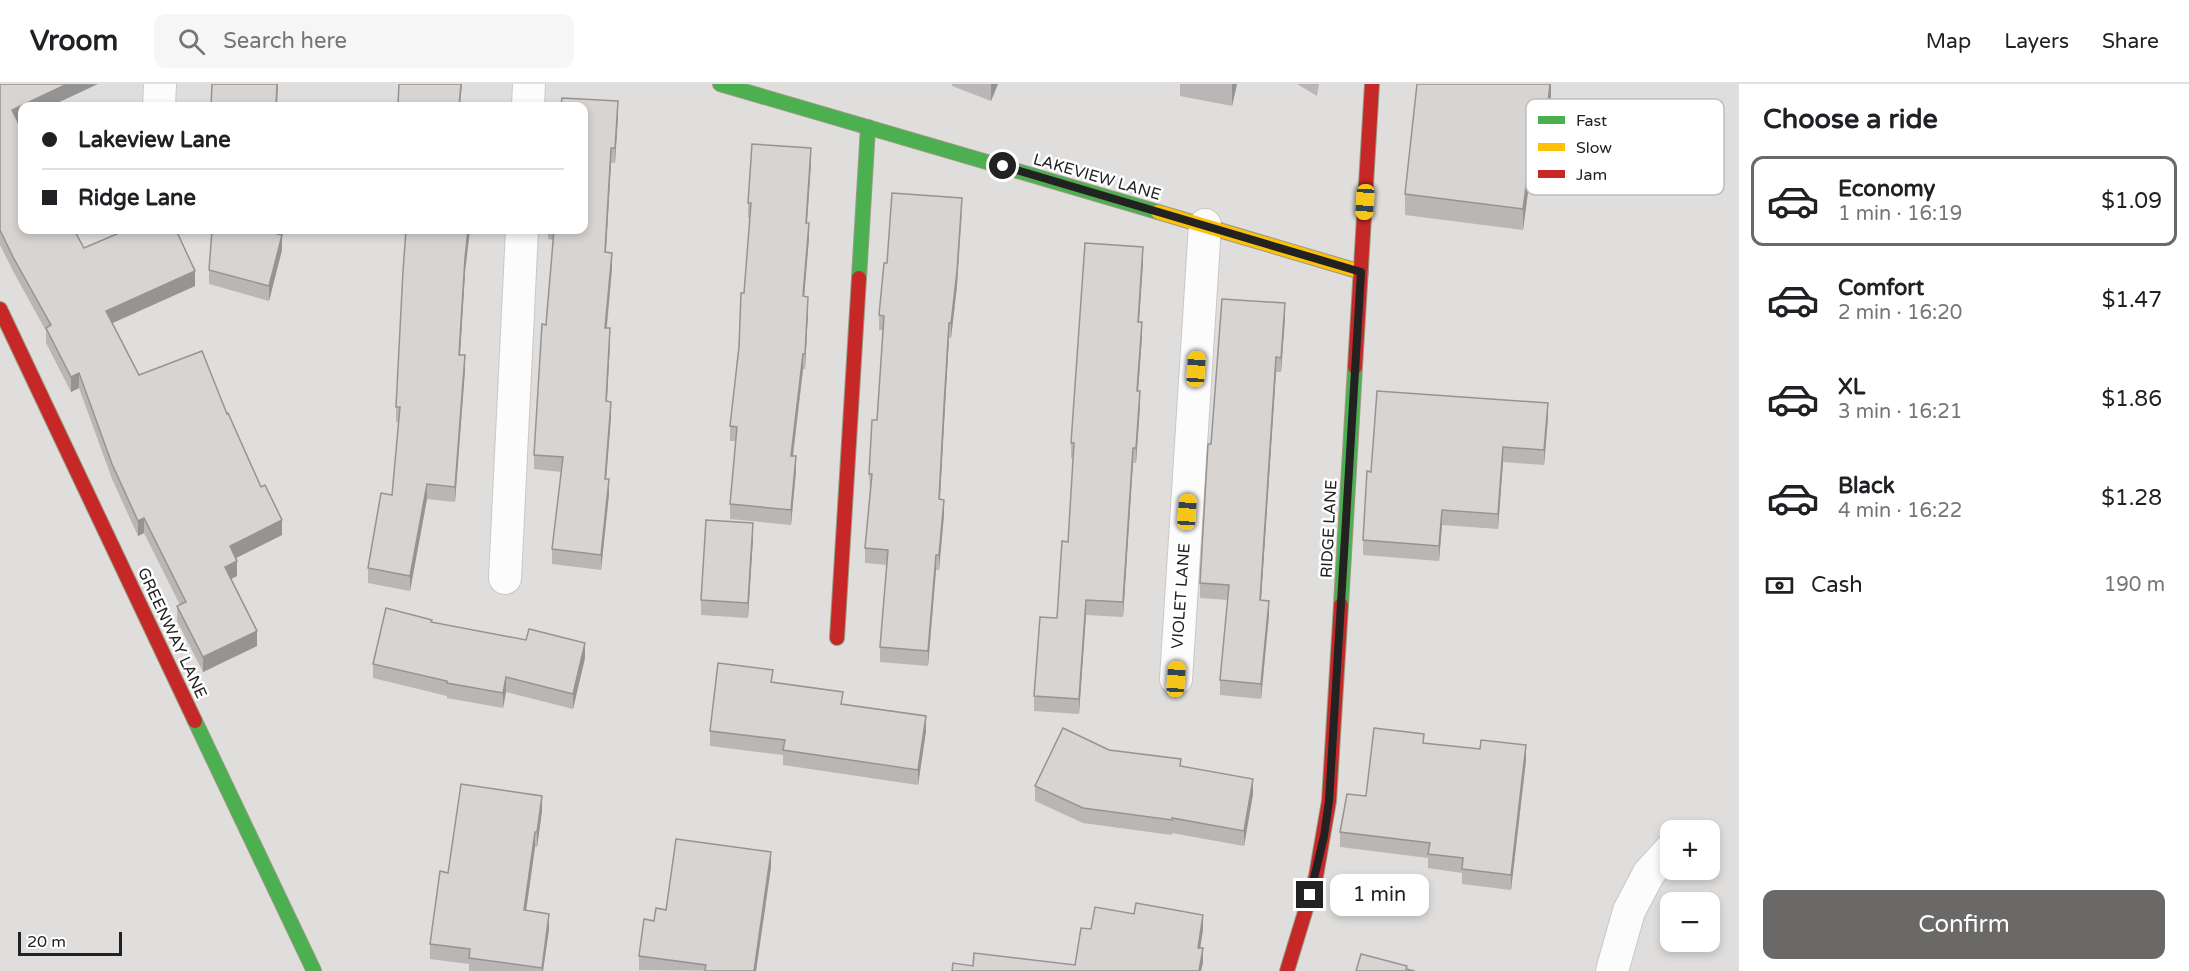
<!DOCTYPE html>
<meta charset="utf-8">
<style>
body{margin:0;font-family:"Varela Round",sans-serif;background:#f6f6f6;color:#202124;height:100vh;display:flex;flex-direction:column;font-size:22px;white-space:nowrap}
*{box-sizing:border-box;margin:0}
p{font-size:20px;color:#757577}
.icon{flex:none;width:33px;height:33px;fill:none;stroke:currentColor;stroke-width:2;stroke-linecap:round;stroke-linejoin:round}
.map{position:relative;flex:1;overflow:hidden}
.drawer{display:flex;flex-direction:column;background:#fff;width:450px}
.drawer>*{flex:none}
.top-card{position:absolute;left:18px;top:18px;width:570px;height:132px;border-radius:12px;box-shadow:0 3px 9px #0003;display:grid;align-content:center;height:132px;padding:0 24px;background:#fff}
.tools{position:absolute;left:1660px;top:736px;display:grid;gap:12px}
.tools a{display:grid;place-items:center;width:60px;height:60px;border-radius:12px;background:#fff;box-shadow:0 3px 9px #0003;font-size:30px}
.scale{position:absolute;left:18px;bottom:15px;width:104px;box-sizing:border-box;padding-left:6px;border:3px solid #222;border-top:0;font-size:16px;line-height:21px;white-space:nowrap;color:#222;-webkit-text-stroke:4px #fff;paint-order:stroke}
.end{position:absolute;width:27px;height:27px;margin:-14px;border:8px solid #222;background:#fff;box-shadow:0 0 0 3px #fff}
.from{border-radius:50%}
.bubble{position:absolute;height:42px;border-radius:12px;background:#fff;box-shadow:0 3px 9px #0003;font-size:20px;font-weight:600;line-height:42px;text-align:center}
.car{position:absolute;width:18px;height:36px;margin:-18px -9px;border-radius:8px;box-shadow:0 0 4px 2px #0007;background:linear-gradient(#f5c518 24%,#345 0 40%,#f5c518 0 76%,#345 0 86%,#f5c518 0)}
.top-card b{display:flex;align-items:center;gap:21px;height:57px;font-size:22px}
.top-card b+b{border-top:2px solid #e0e0e0}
.top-card i{width:15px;height:15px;background:#202124}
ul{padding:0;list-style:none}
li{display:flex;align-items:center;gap:18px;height:90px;margin:0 12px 9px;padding:0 12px;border:3px solid transparent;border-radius:12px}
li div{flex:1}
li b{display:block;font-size:22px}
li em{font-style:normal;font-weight:600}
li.on{border-color:#6a6968}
li>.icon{width:54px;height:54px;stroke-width:1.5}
h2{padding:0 24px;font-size:27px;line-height:72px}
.pay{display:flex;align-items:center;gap:15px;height:66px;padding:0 24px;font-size:22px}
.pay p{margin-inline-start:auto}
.action{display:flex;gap:12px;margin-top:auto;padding:12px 24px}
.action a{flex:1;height:69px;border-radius:12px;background:#6a6968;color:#fff;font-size:24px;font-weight:600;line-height:69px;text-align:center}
header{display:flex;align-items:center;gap:36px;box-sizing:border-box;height:84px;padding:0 30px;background:#fff;border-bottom:2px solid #e0e0e0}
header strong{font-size:28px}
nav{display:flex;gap:33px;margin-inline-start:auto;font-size:21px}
.search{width:420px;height:54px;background:#f6f6f6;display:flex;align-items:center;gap:15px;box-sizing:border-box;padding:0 21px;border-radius:12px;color:#757577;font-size:22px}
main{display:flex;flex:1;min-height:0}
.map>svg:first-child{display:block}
</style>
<header>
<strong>Vroom</strong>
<div class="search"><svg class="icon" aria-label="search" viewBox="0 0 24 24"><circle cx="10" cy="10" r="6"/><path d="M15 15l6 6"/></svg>Search here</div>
<nav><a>Map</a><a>Layers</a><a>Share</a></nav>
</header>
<main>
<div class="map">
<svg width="1739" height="887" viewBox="0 0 1739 887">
<rect width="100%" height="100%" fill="#f0eeeb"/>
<path fill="#dfdedc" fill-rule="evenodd" d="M 0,0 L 1739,0 L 1739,887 L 0,887 ZM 22,22 L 584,22 L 584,146 L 22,146 ZM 1671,747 L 1710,747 L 1710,786 L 1671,786 ZM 1671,819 L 1710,819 L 1710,858 L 1671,858 Z"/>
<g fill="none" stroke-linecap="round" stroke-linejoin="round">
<g stroke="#c9c8c7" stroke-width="34">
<g id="street">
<polyline points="159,22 160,0"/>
<polyline points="528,22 529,0"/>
<polyline points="505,494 522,146"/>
<polyline points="1176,595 1205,141"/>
<polyline points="1612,887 1629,827 1649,789 1671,765"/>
</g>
</g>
<g stroke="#999a82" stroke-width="16">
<g id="fast">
<polyline points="720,0 1158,128"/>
<polyline points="859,194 868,43"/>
<polyline points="1341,521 1355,283"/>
<polyline points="195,637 314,887"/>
</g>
</g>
<g stroke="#999a82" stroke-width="16">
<polyline id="slow" points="1158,128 1361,188"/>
</g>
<g stroke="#999a82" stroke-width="16">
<g id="jam">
<polyline points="0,225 195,637"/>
<polyline points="1355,283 1372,0"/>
<polyline points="837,554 859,194"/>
<polyline points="1287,887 1316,792 1329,717 1341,521"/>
</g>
</g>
<use href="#street" stroke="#fdfcfc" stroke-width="32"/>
<use href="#fast" stroke="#4caf50" stroke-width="14"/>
<use href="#slow" stroke="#ffc107" stroke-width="14"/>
<use href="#jam" stroke="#c62828" stroke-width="14"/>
</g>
<g fill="#b9b6b5">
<polygon points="0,0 18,38 84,164 195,202 112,239 139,291 227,330 282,451 236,474 237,492 231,495 257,562 203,588 177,537 177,522 180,521 144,449 138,452 112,395 79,304 71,308 46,259 46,247 13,187 0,161"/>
<polygon points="399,0 460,22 398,22"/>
<polygon points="952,0 998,0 991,17 952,2"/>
<polygon points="1180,0 1237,0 1232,22 1180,12"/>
<polygon points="1297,0 1319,0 1317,12"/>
<polygon points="1551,0 1551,12 1547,49 1536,48 1523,146 1405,131 1405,110"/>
<polygon points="618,32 615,79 611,79 606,169 612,184 607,244 610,259 607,318 611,333 606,395 609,410 601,486 552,480 552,465 561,388 534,385 534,371 553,156 548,155 548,146 584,146"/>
<polygon points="811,79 807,139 809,154 804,212 808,228 805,285 803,285 793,372 796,387 791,441 730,435 730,420 736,357 730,357 730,342 744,209 750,134 748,134 748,119"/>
<polygon points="962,129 957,202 951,254 949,254 944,337 940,415 944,431 939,486 936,486 928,582 880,578 880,563 887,481 865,479 865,464 870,405 869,390 877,336 883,246 879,246 879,231 887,179"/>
<polygon points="212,146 278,146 278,150 282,166 269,217 209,200 209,186"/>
<polygon points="1143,178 1139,238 1142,253 1138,307 1140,322 1136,379 1133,379 1123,533 1086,531 1079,630 1034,627 1034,612 1057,534 1068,458 1073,374 1071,374 1071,359"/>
<polygon points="465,189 460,271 465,286 455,418 427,415 410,507 368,499 368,484 392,411 399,338 396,338 396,323"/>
<polygon points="1285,234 1281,288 1276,288 1261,516 1269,531 1261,615 1220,611 1220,596 1228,516 1200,514 1200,499 1211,360"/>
<polygon points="1548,334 1544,381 1503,378 1498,445 1442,441 1439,477 1363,471 1363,456 1371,388"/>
<polygon points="753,454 748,534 701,531 701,516"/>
<polygon points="432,538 585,574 573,625 506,608 503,624 447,614 447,612 373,594 373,580"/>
<polygon points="773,598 926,647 918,701 783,681 783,671 710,662 710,647"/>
<polygon points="1424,659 1526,676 1511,806 1462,800 1462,789 1428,784 1428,774 1340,763 1340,748 1366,712"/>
<polygon points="1109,666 1181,682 1253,710 1244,762 1172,749 1172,751 1083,739 1035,717 1035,702"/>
<polygon points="542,727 537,763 535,763 526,827 549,845 543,887 469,887 469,880 430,875 430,860 448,789"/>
<polygon points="771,783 756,887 639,886 639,872 654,837 666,826"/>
</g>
<g fill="#969493">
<polygon points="67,0 98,0 51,22 22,22 22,36 12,41 12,26"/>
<polygon points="277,0 278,0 277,22 276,22"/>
<polygon points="461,0 462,0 460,22 459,22"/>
<polygon points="991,0 998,0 991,17"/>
<polygon points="1232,0 1237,0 1232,22"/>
<polygon points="1550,0 1551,0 1551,12 1547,49 1547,28"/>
<polygon points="618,17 618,32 615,79 615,64"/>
<polygon points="1536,27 1536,48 1523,146 1523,125"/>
<polygon points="611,64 611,79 605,183 605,168"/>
<polygon points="811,64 811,79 806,154 806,139"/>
<polygon points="962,114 957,202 951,254 951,239"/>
<polygon points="809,139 809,154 803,227 803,212"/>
<polygon points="468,146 470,146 465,189 459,286 459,271 465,174"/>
<polygon points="282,151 282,166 269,217 269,202"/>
<polygon points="1143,163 1143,178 1138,253 1138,238"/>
<polygon points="612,169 612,184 605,259 605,244"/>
<polygon points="195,187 195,202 106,242 106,227"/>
<polygon points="808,213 808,228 805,285 805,270"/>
<polygon points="1285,219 1285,234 1281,288 1281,274"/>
<polygon points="1142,238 1142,253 1137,322 1137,307"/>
<polygon points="949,239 949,254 939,430 939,415"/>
<polygon points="610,244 610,259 606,332 606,317"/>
<polygon points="803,270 803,285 791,387 791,372"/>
<polygon points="465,271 465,286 455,418 455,403"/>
<polygon points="1276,273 1276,288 1260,531 1260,516"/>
<polygon points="79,289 79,304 71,308 71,293"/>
<polygon points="1140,307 1140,322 1136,379 1136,364"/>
<polygon points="611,318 611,333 605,410 605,395"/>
<polygon points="1548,319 1548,334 1544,381 1544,366"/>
<polygon points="1503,363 1503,378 1498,445 1498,430"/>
<polygon points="1133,364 1133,379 1123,533 1123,518"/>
<polygon points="796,372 796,387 791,441 791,426"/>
<polygon points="609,395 609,410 601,486 601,471"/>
<polygon points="427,400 427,415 410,507 410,492"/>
<polygon points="944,416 944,431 939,486 939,471"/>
<polygon points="1442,426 1442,441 1439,477 1439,462"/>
<polygon points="144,434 144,449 138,452 138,437"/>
<polygon points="282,436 282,451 230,477 230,462"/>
<polygon points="753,439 753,454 748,534 748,519"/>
<polygon points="936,471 936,486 928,582 928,567"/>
<polygon points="237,477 237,492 225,498 225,483"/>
<polygon points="1086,516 1086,531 1079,630 1079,615"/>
<polygon points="1269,517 1269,531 1261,615 1261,600"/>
<polygon points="257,547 257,562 203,588 203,573"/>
<polygon points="585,559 585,574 573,625 573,610"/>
<polygon points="506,593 506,608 503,624 503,609"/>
<polygon points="926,632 926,647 918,701 918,686"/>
<polygon points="1526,661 1526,676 1511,806 1511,791"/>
<polygon points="1253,695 1253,710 1244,762 1244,747"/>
<polygon points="542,712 542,727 537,763 537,748"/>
<polygon points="535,748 535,763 524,841 524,826"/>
<polygon points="771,768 771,783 756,887 754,887"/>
<polygon points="549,830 549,845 543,887 542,887"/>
<polygon points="1203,831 1203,846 1198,878 1198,864"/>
<polygon points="1203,864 1203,879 1201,887 1199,887"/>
</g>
<g fill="#d7d4d2" stroke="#969493" stroke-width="1.5">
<polygon points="0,0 67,0 12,26 22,46 22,146 74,146 84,164 126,146 176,146 195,187 106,227 139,291 202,267 227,330 228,329 261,403 265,401 282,436 230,462 237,477 225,483 257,547 203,573 177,522 186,518 144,434 138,437 112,380 79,289 71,293 46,244 51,241 13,173 0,146"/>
<polygon points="212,0 277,0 276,22 211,22"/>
<polygon points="399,0 461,0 459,22 410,22 410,21 398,20"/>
<polygon points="1417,0 1550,0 1547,28 1536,27 1523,125 1405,110"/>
<polygon points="562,14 618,17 615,64 611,64 605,168 612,169 605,244 610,244 606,317 611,318 605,395 609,395 601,471 552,465 563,373 534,371 542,240 546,241 554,146 584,146 584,22 561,22"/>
<polygon points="752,60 811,64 806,139 809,139 803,212 808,213 805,270 803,270 791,372 796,372 791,426 730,420 737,343 730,342 739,263 741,209 744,209 751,119 748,119"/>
<polygon points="892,109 962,114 957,187 951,239 949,239 944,322 939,415 944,416 939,471 936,471 928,567 880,563 888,466 865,464 872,390 869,390 872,336 877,336 884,232 879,231 884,179 887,179"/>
<polygon points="212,146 277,146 277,150 282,151 269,202 209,186"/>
<polygon points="406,146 468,146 465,174 459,271 465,271 455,403 427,400 410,492 368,484 381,409 392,411 400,323 396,323 403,187"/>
<polygon points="1085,159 1143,163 1138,238 1142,238 1137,307 1140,307 1136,364 1133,364 1123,518 1086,516 1079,615 1034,612 1040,533 1057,534 1062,457 1068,458 1074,359 1071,359"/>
<polygon points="1222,215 1285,219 1281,274 1276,273 1260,516 1269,517 1261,600 1220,596 1229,501 1200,499 1208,360 1211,360"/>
<polygon points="1377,307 1548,319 1544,366 1503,363 1498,430 1442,426 1439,462 1363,456 1367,387 1371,388"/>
<polygon points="706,436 753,439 748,519 701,516"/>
<polygon points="386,524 432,536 431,538 526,556 529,545 585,559 573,610 506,593 503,609 447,599 447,597 373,580"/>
<polygon points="718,579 773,586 771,598 843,608 841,620 926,632 918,686 783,666 785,656 710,647"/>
<polygon points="1063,644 1109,666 1181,675 1180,682 1253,695 1244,747 1172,734 1172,736 1083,724 1035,702"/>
<polygon points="1374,644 1424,650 1423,659 1480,665 1481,656 1526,661 1511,791 1462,785 1463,774 1428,770 1430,759 1340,748 1347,710 1366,712"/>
<polygon points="461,700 542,712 537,748 535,748 524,826 549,830 542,884 469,874 470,865 430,860 440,787 448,789"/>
<polygon points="676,755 771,768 754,887 705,887 706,881 639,872 644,835 654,837 656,824 666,826"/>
<polygon points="1136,819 1203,831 1198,864 1203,864 1199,887 952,887 953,879 973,882 974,869 1075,881 1081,844 1091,845 1095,823 1134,830"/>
<polygon points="1361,870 1407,882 1406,885 1415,887 1356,887"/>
</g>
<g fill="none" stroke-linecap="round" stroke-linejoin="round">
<polyline stroke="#222" stroke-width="8" points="1003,82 1361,188 1329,717 1324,752 1310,811"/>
</g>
<g text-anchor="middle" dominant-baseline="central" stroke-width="5" stroke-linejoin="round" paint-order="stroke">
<g font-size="16" fill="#222" stroke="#fff">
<text transform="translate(1097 93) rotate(16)">LAKEVIEW LANE</text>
<text transform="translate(1329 445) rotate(-87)">RIDGE LANE</text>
<text transform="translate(1181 512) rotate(-86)">VIOLET LANE</text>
<text transform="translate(172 549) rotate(65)">GREENWAY LANE</text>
</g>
</g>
<rect x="1526" y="15" width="198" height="96" rx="9" fill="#fff" stroke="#bdbdbd" stroke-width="1.5"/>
<rect x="1538" y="32" width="27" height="8" fill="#4caf50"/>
<rect x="1538" y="59" width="27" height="8" fill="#ffc107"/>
<rect x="1538" y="86" width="27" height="8" fill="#c62828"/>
<g font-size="16" fill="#222">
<text x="1576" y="42">Fast</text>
<text x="1576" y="69">Slow</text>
<text x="1576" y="96">Jam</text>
</g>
</svg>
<div class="tools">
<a>+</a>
<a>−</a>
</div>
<div class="scale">20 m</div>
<i class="end from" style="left:1003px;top:82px"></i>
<i class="end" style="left:1310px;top:811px"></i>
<div class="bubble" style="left:1330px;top:790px;width:99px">1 min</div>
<i class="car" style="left:1365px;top:118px;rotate:184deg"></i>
<i class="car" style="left:1196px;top:285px;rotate:4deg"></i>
<i class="car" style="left:1187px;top:428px;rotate:4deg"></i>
<i class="car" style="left:1176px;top:595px;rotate:4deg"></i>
<div class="top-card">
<b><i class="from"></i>Lakeview Lane</b>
<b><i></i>Ridge Lane</b>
</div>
</div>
<section class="drawer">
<h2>Choose a ride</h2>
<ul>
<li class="on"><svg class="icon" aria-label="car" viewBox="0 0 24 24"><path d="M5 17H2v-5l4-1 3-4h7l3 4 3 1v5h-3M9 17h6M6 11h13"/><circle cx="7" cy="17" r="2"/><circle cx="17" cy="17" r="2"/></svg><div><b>Economy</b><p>1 min · 16:19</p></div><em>$1.09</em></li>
<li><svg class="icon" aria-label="car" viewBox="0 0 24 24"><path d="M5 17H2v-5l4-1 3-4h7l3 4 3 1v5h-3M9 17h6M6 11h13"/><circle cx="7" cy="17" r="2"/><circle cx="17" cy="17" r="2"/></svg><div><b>Comfort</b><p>2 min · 16:20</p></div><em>$1.47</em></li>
<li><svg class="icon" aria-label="car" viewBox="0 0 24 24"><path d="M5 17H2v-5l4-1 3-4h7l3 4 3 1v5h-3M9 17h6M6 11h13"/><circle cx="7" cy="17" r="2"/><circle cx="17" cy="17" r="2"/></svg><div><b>XL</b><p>3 min · 16:21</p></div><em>$1.86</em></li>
<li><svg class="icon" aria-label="car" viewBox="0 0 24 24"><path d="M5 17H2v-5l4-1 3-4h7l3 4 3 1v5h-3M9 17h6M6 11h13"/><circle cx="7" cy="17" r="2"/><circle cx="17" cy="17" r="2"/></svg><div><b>Black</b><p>4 min · 16:22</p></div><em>$1.28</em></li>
</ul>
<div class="pay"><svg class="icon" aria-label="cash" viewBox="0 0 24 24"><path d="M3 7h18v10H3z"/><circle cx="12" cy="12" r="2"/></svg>Cash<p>190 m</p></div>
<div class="action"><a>Confirm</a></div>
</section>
</main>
